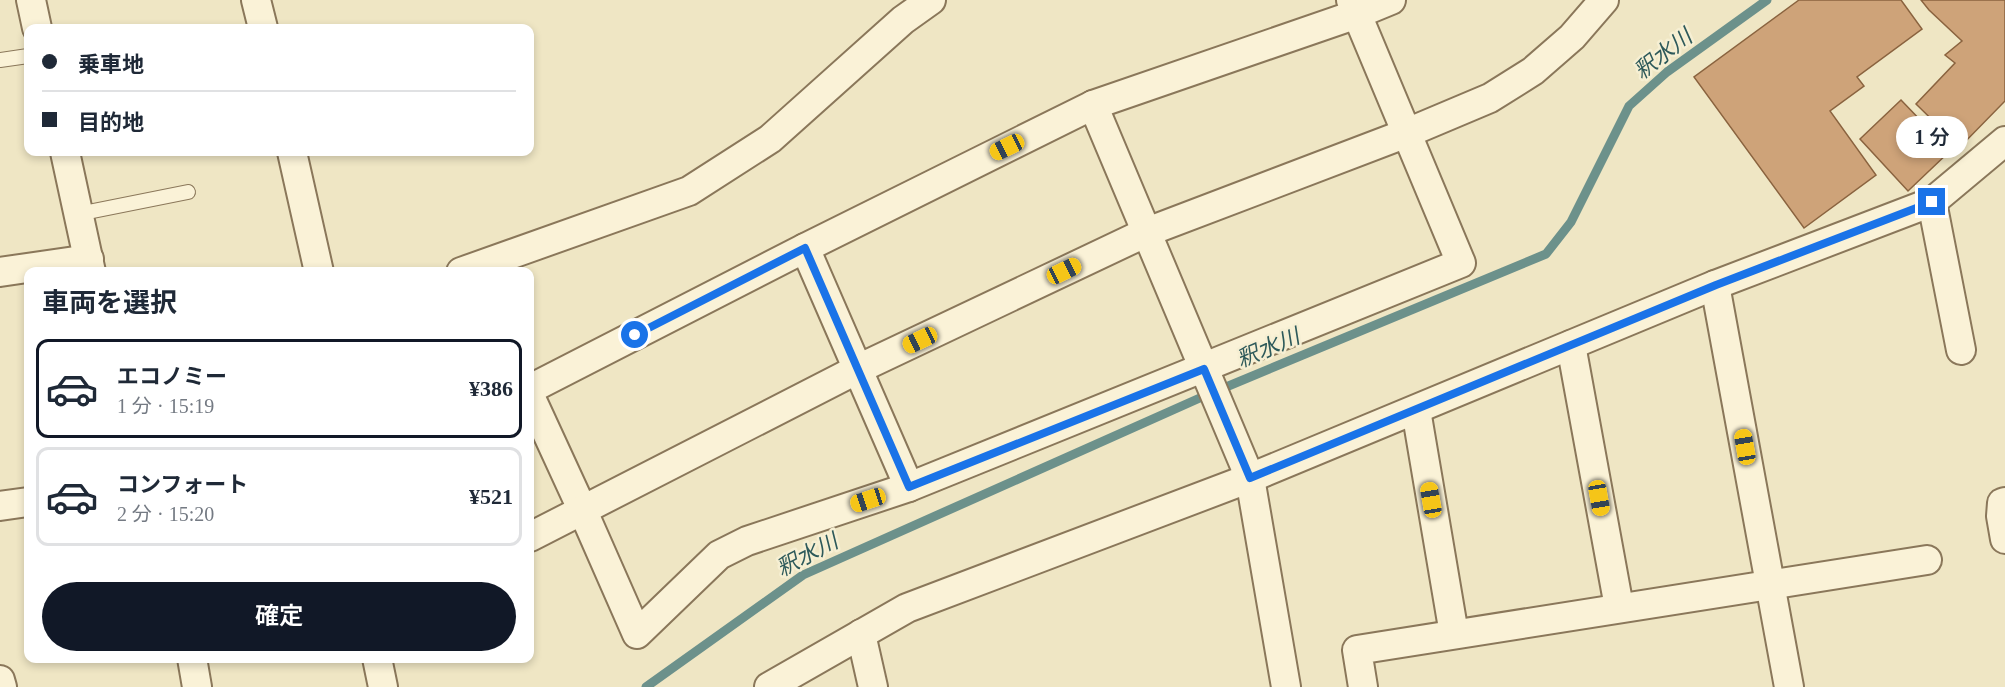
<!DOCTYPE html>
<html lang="ja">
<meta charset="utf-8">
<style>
body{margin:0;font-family:"Times New Roman","Noto Sans JP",serif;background:#f6f6f7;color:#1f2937;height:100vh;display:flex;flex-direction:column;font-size:22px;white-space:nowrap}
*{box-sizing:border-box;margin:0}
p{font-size:20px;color:#747a83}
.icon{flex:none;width:33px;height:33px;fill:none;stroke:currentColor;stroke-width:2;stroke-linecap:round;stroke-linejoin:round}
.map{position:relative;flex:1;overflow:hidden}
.side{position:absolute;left:24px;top:267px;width:510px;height:396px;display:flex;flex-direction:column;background:#fff;border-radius:12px;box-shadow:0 3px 9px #0003}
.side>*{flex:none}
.top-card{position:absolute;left:24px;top:24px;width:510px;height:132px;border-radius:12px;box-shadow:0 3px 9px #0003;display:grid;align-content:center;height:132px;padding:0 18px;background:#fff}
.end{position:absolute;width:27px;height:27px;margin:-14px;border:8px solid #1a73e8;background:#fff;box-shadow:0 0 0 3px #fff}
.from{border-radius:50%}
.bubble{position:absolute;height:42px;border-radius:21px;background:#fff;box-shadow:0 3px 9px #0003;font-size:20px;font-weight:600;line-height:42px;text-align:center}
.car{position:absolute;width:18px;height:36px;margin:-18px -9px;border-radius:8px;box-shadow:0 0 4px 2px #0007;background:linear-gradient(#f5c518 24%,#345 0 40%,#f5c518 0 76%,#345 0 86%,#f5c518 0)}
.top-card b{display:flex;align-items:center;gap:21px;height:57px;font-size:22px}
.top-card b+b{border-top:2px solid #e0e1e3}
.top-card i{width:15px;height:15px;background:#1f2937}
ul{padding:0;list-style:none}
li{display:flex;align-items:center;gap:18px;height:99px;margin:0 12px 9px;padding:0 6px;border:3px solid #e0e1e3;border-radius:12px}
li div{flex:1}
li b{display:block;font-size:22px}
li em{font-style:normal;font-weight:600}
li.active{border-color:#111827}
li>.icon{width:54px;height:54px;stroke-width:1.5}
h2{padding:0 18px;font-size:27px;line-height:72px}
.button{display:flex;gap:12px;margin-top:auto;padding:12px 18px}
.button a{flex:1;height:69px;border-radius:36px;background:#111827;color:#fff;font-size:24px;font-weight:600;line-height:69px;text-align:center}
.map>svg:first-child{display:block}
</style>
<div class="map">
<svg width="2005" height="687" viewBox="0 0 2005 687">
<rect width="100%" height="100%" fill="#efe6c4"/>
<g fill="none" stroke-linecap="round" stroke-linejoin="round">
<polyline stroke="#6c918b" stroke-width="9" points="646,687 803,575 1202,397 1546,254 1571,222 1629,106 1667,72 1767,0"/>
</g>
<g fill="#cea379" stroke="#8a633f" stroke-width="1.5">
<polygon points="1799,0 1901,0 1922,29 1857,77 1864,86 1830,111 1876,175 1804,228 1694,77"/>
<polygon points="1921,0 2005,0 2005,101 1960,147 1916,104 1955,63 1945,55 1962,41 1929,10"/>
<polygon points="1901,100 1950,151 1908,191 1860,139"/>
</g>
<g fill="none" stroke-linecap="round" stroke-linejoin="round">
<g stroke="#8a775a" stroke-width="16">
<g id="lane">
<polyline points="0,60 28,56"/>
<polyline points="78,214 188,192"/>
</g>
</g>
<g stroke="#8a775a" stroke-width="32">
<g id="street">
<polyline points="31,0 37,28"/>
<polyline points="256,0 263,28"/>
<polyline points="1093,105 1250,478 1286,687"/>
<polyline points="65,152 91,272"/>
<polyline points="292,152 319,272"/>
<polyline points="1932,202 1961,350"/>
<polyline points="805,248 909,487"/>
<polyline points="0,272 89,259"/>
<polyline points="461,272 689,191 770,139 903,20 931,0"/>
<polyline points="1715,285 1789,687"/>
<polyline points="1571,345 1619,607"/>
<polyline points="530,389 805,248 1093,105 1357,14 1391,0"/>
<polyline points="530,396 582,509 637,634 719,555 747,541 909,487 1461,263 1351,0"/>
<polyline points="1416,410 1454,634"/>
<polyline points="2005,502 2002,503 2001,516 2005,539"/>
<polyline points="0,506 28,502"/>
<polyline points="530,537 858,369 1147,232 1407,133 1490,98 1533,71 1572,37 1604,0"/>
<polyline points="861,634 873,687"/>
<polyline points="192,658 197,687"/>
<polyline points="377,658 383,687"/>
<polyline points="0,680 2,687"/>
<polyline points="769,687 907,608 1250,478 1715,285 1932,202 2005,141"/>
<polyline points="1363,687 1357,650 1927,560"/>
</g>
</g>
<use href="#lane" stroke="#faf2d7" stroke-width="14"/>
<use href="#street" stroke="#faf2d7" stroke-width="28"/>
</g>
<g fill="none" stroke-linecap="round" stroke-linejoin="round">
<polyline stroke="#1a73e8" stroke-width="8" points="635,335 805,248 909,487 1204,369 1250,478 1716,285 1932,202"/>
</g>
<g text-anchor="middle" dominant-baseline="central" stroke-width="5" stroke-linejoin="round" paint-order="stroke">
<g font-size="22" font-style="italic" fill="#2d595a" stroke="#f6efd3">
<text transform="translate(1663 54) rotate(-38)">釈水川</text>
<text transform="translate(1268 348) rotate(-23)">釈水川</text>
<text transform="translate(807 555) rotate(-28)">釈水川</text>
</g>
</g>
</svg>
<i class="end from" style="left:635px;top:335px"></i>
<i class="end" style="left:1932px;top:202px"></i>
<div class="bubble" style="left:1896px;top:116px;width:72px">1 分</div>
<i class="car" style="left:1007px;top:147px;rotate:244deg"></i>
<i class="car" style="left:1064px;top:271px;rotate:64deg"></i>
<i class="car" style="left:920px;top:340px;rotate:245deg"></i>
<i class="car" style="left:1745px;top:447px;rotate:350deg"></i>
<i class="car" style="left:1599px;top:498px;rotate:170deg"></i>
<i class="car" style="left:868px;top:500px;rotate:252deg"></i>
<i class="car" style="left:1431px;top:500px;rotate:350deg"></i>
<div class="top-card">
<b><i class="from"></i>乗車地</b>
<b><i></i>目的地</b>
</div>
<section class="side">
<h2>車両を選択</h2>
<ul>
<li class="active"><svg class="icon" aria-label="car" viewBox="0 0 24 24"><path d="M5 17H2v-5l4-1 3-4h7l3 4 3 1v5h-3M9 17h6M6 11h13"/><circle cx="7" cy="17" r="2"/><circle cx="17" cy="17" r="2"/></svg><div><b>エコノミー</b><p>1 分 · 15:19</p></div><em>¥386</em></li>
<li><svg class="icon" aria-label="car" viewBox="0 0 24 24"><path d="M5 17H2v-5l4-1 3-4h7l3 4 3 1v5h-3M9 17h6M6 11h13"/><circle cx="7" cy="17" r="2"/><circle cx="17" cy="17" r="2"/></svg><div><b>コンフォート</b><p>2 分 · 15:20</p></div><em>¥521</em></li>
</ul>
<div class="button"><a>確定</a></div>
</section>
</div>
